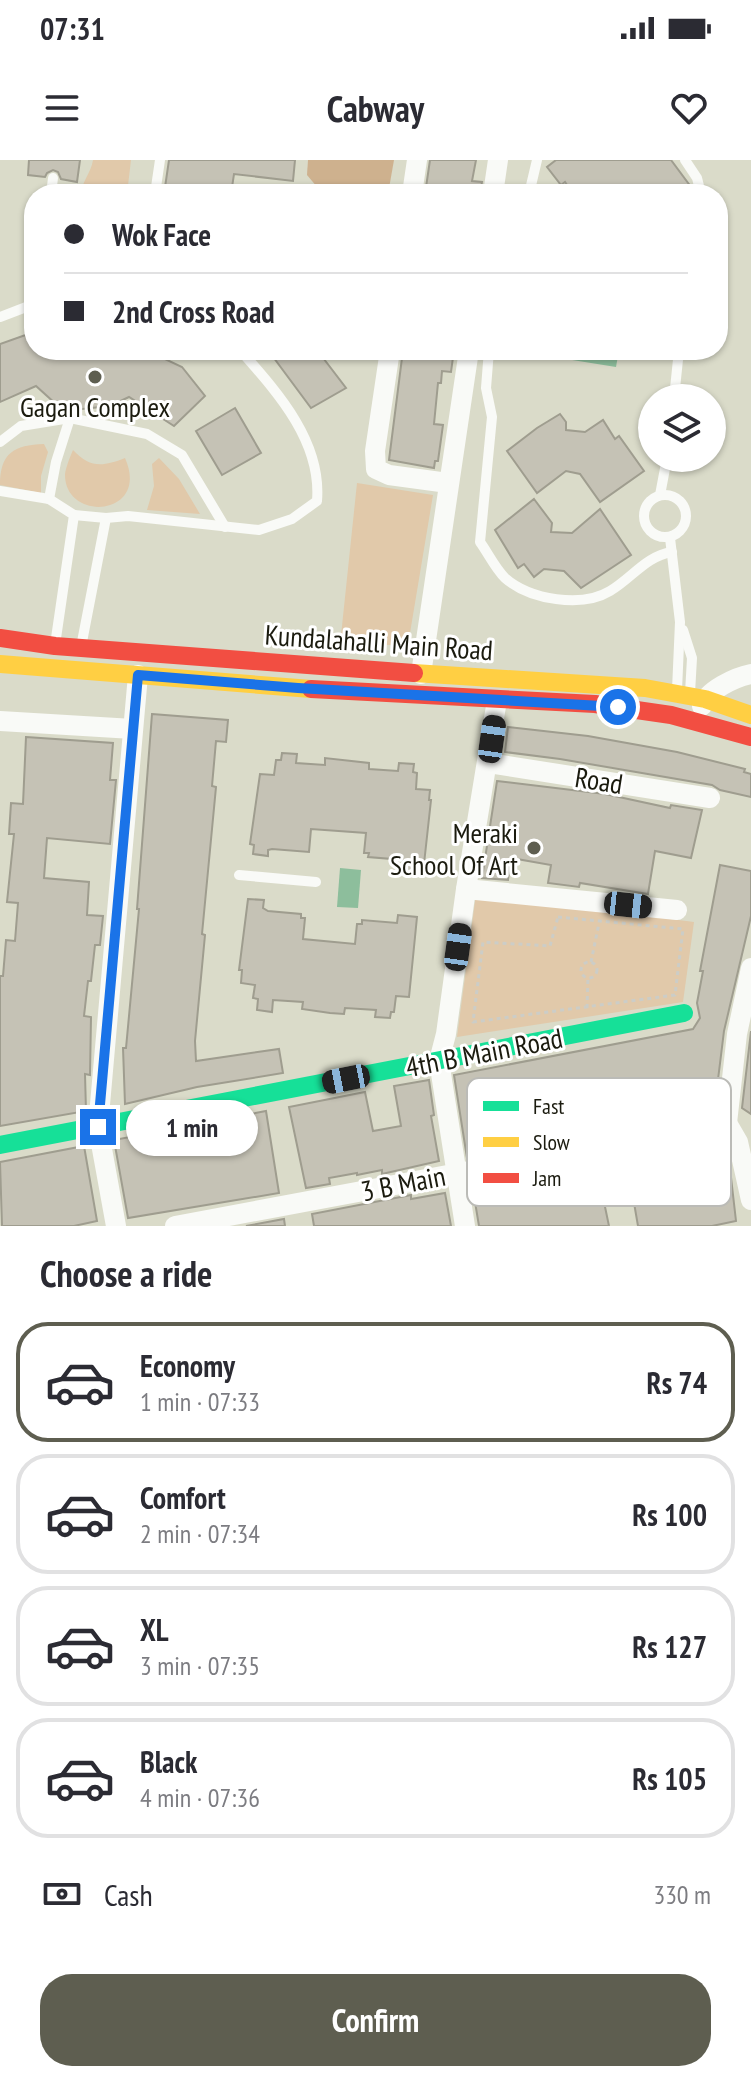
<!DOCTYPE html>
<meta charset="utf-8">
<style>
body{margin:0;font-family:"PT Sans Narrow",sans-serif;background:#f2f2f3;color:#2b2b33;height:100vh;display:flex;flex-direction:column;font-size:30px;white-space:nowrap}
*{box-sizing:border-box;margin:0}
p{font-size:26px;color:#7c7c81}
.icon{flex:none;width:44px;height:44px;fill:none;stroke:currentColor;stroke-width:2;stroke-linecap:round;stroke-linejoin:round}
.map{position:relative;height:1066px;overflow:hidden}
.side{display:flex;flex-direction:column;background:#fff;flex:1}
.side>*{flex:none}
.banner{position:absolute;left:24px;top:24px;width:704px;height:176px;border-radius:32px;box-shadow:0 2px 6px #0004;display:grid;align-content:center;height:176px;padding:0 40px;background:#fff}
.controls{position:absolute;left:638px;top:224px;display:grid;gap:16px}
.controls a{display:grid;place-items:center;width:88px;height:88px;border-radius:50%;background:#fff;box-shadow:0 2px 6px #0004;font-size:40px}
.end{position:absolute;width:36px;height:36px;margin:-18px;border:10px solid #1a73e8;background:#fff;box-shadow:0 0 0 4px #fff}
.from{border-radius:50%}
.bubble{position:absolute;height:56px;border-radius:28px;background:#fff;box-shadow:0 2px 6px #0004;font-size:26px;font-weight:600;line-height:56px;text-align:center}
.car{position:absolute;width:24px;height:48px;margin:-24px -12px;border-radius:10px;box-shadow:0 0 6px 2px #0007;background:linear-gradient(#222 24%,#8ab4d8 0 40%,#222 0 76%,#8ab4d8 0 86%,#222 0)}
.banner b{display:flex;align-items:center;gap:28px;height:76px;font-size:30px}
.banner b+b{border-top:2px solid #e1e1e2}
.banner i{width:20px;height:20px;background:#2b2b33}
ul{padding:0;list-style:none}
li{display:flex;align-items:center;gap:24px;height:120px;margin:0 16px 12px;padding:0 24px;border:4px solid #e1e1e2;border-radius:32px}
li div{flex:1}
li b{display:block;font-size:30px}
li em{font-style:normal;font-weight:600}
li.active{border-color:#5e5e50}
li>.icon{width:72px;height:72px;stroke-width:1.5}
h2{padding:0 40px;font-size:36px;line-height:96px}
.pay{display:flex;align-items:center;gap:20px;height:88px;padding:0 40px;font-size:30px}
.pay p{margin-inline-start:auto}
.button{display:flex;gap:16px;margin-top:auto;padding:16px 40px}
.button a{flex:1;height:92px;border-radius:32px;background:#5e5e50;color:#fff;font-size:32px;font-weight:600;line-height:92px;text-align:center}
.status{display:flex;justify-content:space-between;align-items:center;height:56px;padding:0 40px;background:#fff;direction:ltr}
.status svg{height:22px;fill:currentColor}
header{display:flex;justify-content:space-between;align-items:center;height:104px;padding:0 40px;background:#fff;font-size:36px;font-weight:600}
.map>svg:first-child{display:block}
</style>
<div class="status"><b>07:31</b><svg viewBox="0 0 49 12"><path d="M0 12V9h3v3zM5 12V6h3v6zM10 12V3h3v9zM15 12V0h3v12zM26 1h20v11H26zM47 4h2v5h-2z"/></svg></div>
<header><svg class="icon" aria-label="menu" viewBox="0 0 24 24"><path d="M4 6h16M4 12h16M4 18h16"/></svg>Cabway<svg class="icon" aria-label="heart" viewBox="0 0 24 24"><path d="M12 20l-8-8c-3-5 5-10 8-4 3-6 11-1 8 4z"/></svg></header>
<div class="map">
<svg width="751" height="1066" viewBox="0 0 751 1066">
<rect width="100%" height="100%" fill="#dadbc9"/>
<g fill="#e1c9aa">
<path d="M 93,0 L 131,0 L 127,34 L 81,34 C 82,21 91,13 93,0 Z"/>
<path d="M 44,284 L 48,292 L 41,316 L 41,333 L 0,325 C 0,293 14,285 44,284 Z"/>
<path d="M 73,290 C 90,308 102,307 125,298 C 151,357 64,363 65,314 C 66,307 70,297 73,290 Z"/>
<polygon points="159,298 179,319 200,354 147,350 154,326 152,304"/>
<polygon points="357,323 433,335 408,485 340,485"/>
<polygon points="476,734 694,762 683,842 457,877"/>
</g>
<polygon fill="#ceb18e" points="308,0 394,0 388,34 323,34 307,15"/>
<g fill="#8dbe9c">
<polygon points="567,190 619,190 616,207 566,199"/>
<polygon points="340,708 361,710 358,748 337,747"/>
</g>
<g fill="#c5c2b5" stroke="#9f9d8f" stroke-width="2">
<polygon points="29,0 80,0 77,22 61,19 58,12 53,10 47,13 45,17 28,15"/>
<polygon points="169,0 295,0 293,21 234,14 231,34 164,34"/>
<polygon points="430,0 476,0 472,21 482,22 480,34 425,34"/>
<polygon points="556,0 671,0 691,27 693,34 573,34 565,22 561,25 547,7"/>
<polygon points="34,172 34,190 146,190 182,207 205,236 174,266 129,237 110,246 82,249 57,245 36,226 0,242 0,184"/>
<polygon points="268,190 317,190 346,228 311,248"/>
<polygon points="403,190 454,190 451,212 442,211 441,223 438,223 434,264 443,265 438,301 435,301 434,308 389,300"/>
<polygon points="235,248 261,293 222,315 196,271"/>
<polygon points="560,254 566,262 566,270 585,272 603,260 615,279 619,276 644,311 600,342 580,314 566,311 537,333 507,291 537,268"/>
<polygon points="534,339 552,363 551,372 572,373 600,349 631,395 581,428 564,411 544,409 534,417 524,404 518,408 495,370"/>
<polygon points="152,554 228,560 226,582 216,581 212,626 216,627 202,774 205,775 195,881 196,901 279,889 283,913 197,927 125,944 123,888 126,888 139,749 137,749"/>
<polygon points="508,567 588,576 677,592 745,609 744,612 751,614 751,637 720,630 712,625 560,599 505,592"/>
<polygon points="26,577 113,583 110,620 116,620 110,684 47,678 44,718 89,722 87,755 103,756 100,785 95,785 91,821 88,821 84,856 91,857 90,915 85,914 86,951 0,966 0,816 3,816 6,780 15,781 18,743 7,742 14,674 9,674 11,643 23,644"/>
<polygon points="282,593 297,594 296,603 325,605 325,598 369,603 369,609 398,611 399,603 414,604 413,612 417,613 416,629 430,630 429,640 431,640 423,713 403,711 404,700 368,697 369,693 364,693 366,673 311,669 309,692 272,689 268,690 268,696 253,694 254,685 250,684 260,614 274,615 276,600 281,600"/>
<polygon points="497,621 605,634 670,648 671,645 702,650 691,698 655,691 648,734 580,723 579,727 548,723 551,705 511,698 508,720 482,718"/>
<polygon points="720,705 751,711 751,756 724,871 714,952 705,954 673,949 675,957 467,998 454,915 693,869 700,858 697,843 703,811 700,811"/>
<polygon points="248,739 264,740 263,748 268,751 301,754 301,758 305,758 303,779 355,784 357,764 362,764 362,760 397,763 398,755 417,757 409,837 396,836 394,852 391,852 390,858 375,857 376,850 345,848 344,854 330,853 302,849 303,842 273,840 272,852 257,850 258,839 253,838 255,825 241,823 242,810 239,810"/>
<polygon points="751,871 751,954 742,948"/>
<polygon points="429,920 434,955 431,956 439,1001 382,1014 382,1010 357,1015 357,1013 329,1018 330,1024 306,1028 289,947 365,932 373,971 401,966 394,926"/>
<polygon points="266,951 279,1033 128,1058 114,980"/>
<polygon points="720,978 729,1000 736,1061 712,1066 638,1066 633,1037 604,1042 609,1066 479,1066 472,1024"/>
<polygon points="84,986 97,1061 74,1066 2,1066 0,1002"/>
<polygon points="445,1033 451,1066 314,1066 312,1054 411,1035 411,1039"/>
<polygon points="284,1059 285,1066 246,1066"/>
</g>
<g fill="none" stroke-linecap="round" stroke-linejoin="round">
<g stroke="#cccdc7" stroke-width="3" stroke-dasharray="4 4" stroke-linecap="butt">
<polygon points="558,757 683,769 675,835 473,862 483,782 550,786"/>
<circle cx="589" cy="810" r="8"/>
<polyline points="591,802 599,763"/>
<polyline points="587,848 588,818"/>
</g>
<g stroke="#f9faf7" stroke-width="10">
<polyline points="685,0 697,18 701,34"/>
<polyline points="51,34 53,18"/>
<polyline points="155,34 160,0"/>
<polyline points="529,34 537,0"/>
<polyline points="0,157 34,144"/>
<path d="M 489,190 L 486,228 L 492,257 L 480,382 C 488,393 495,408 505,418 C 530,440 582,448 610,431 C 632,418 646,396 672,392"/>
<polyline points="674,238 679,190"/>
<polyline points="0,282 21,266 70,258 147,274 182,295 225,367"/>
<polyline points="0,331 49,339 74,355 55,485"/>
<circle cx="665" cy="356" r="21"/>
<polyline points="660,335 667,298"/>
<polyline points="49,339 56,302 70,258"/>
<polyline points="74,355 106,358"/>
<polyline points="670,378 680,462 677,530"/>
<polyline points="683,470 692,498 690,533"/>
<path d="M 81,487 L 106,358 L 128,356 L 259,370 L 292,359 L 317,341 C 322,281 277,232 240,190"/>
<polyline points="239,715 316,722"/>
</g>
<g stroke="#f9faf7" stroke-width="20">
<polyline points="412,34 417,0"/>
<polyline points="493,34 498,0"/>
<polyline points="390,190 375,291 376,309 389,315 448,323"/>
<polyline points="421,514 469,190"/>
<path d="M 702,546 C 707,530 736,517 751,514"/>
<polyline points="0,561 133,569"/>
<polyline points="489,603 710,638"/>
<polyline points="466,729 677,750"/>
<polyline points="727,963 737,874 751,808"/>
<polyline points="727,963 738,982 751,1040"/>
<polyline points="116,1066 98,967 138,515"/>
<polyline points="175,1066 727,963"/>
<polyline points="465,1066 439,901 446,874 466,729 497,540"/>
</g>
<polyline stroke="#16e098" stroke-width="18" points="0,985 684,853"/>
<g stroke="#ffcf43" stroke-width="18">
<polyline points="0,504 311,529"/>
<polyline points="414,513 645,528 705,539 751,555"/>
</g>
<g stroke="#f24e42" stroke-width="18">
<polyline points="0,478 55,486 414,513"/>
<polyline points="311,529 595,544 671,555 751,577"/>
</g>
</g>
<g fill="none" stroke-linecap="round" stroke-linejoin="round">
<polyline stroke="#1a73e8" stroke-width="10" points="98,967 138,515 298,528 618,547"/>
</g>
<g fill="#5e5e50" stroke="#fff" stroke-width="3">
<circle cx="95" cy="217" r="8"/>
<circle cx="534" cy="688" r="8"/>
</g>
<g text-anchor="middle" dominant-baseline="central" stroke-width="6" stroke-linejoin="round" paint-order="stroke">
<g font-size="28" fill="#1b1b0f" stroke="#fff">
<text x="95" y="246">Gagan Complex</text>
<text x="518" y="672" text-anchor="end">Meraki<tspan x="518" dy="32">School Of Art</tspan></text>
</g>
<g font-size="28" fill="#1b1b0f" stroke="#fff">
<text transform="translate(379 482) rotate(4)">Kundalahalli Main Road</text>
<text transform="translate(599 620) rotate(9)">Road</text>
<text transform="translate(484 892) rotate(-11)">4th B Main Road</text>
<text transform="translate(403 1023) rotate(-11)">3 B Main</text>
</g>
</g>
<rect x="467" y="918" width="264" height="128" rx="12" fill="#fff" stroke="#bbbbb7" stroke-width="2"/>
<rect x="483" y="941" width="36" height="10" fill="#16e098"/>
<rect x="483" y="977" width="36" height="10" fill="#ffcf43"/>
<rect x="483" y="1013" width="36" height="10" fill="#f24e42"/>
<g font-size="22" fill="#1b1b0f">
<text x="533" y="954">Fast</text>
<text x="533" y="990">Slow</text>
<text x="533" y="1026">Jam</text>
</g>
</svg>
<div class="controls">
<a><svg class="icon" aria-label="layers" viewBox="0 0 24 24"><path d="M12 4l9 5-9 5-9-5zM3 14l9 5 9-5"/></svg></a>
</div>
<i class="end from" style="left:618px;top:547px"></i>
<i class="end" style="left:98px;top:967px"></i>
<div class="bubble" style="left:126px;top:940px;width:132px">1 min</div>
<i class="car" style="left:492px;top:579px;rotate:8deg"></i>
<i class="car" style="left:628px;top:745px;rotate:96deg"></i>
<i class="car" style="left:458px;top:787px;rotate:8deg"></i>
<i class="car" style="left:346px;top:919px;rotate:259deg"></i>
<div class="banner">
<b><i class="from"></i>Wok Face</b>
<b><i></i>2nd Cross Road</b>
</div>
</div>
<section class="side">
<h2>Choose a ride</h2>
<ul>
<li class="active"><svg class="icon" aria-label="car" viewBox="0 0 24 24"><path d="M5 17H2v-5l4-1 3-4h7l3 4 3 1v5h-3M9 17h6M6 11h13"/><circle cx="7" cy="17" r="2"/><circle cx="17" cy="17" r="2"/></svg><div><b>Economy</b><p>1 min · 07:33</p></div><em>Rs 74</em></li>
<li><svg class="icon" aria-label="car" viewBox="0 0 24 24"><path d="M5 17H2v-5l4-1 3-4h7l3 4 3 1v5h-3M9 17h6M6 11h13"/><circle cx="7" cy="17" r="2"/><circle cx="17" cy="17" r="2"/></svg><div><b>Comfort</b><p>2 min · 07:34</p></div><em>Rs 100</em></li>
<li><svg class="icon" aria-label="car" viewBox="0 0 24 24"><path d="M5 17H2v-5l4-1 3-4h7l3 4 3 1v5h-3M9 17h6M6 11h13"/><circle cx="7" cy="17" r="2"/><circle cx="17" cy="17" r="2"/></svg><div><b>XL</b><p>3 min · 07:35</p></div><em>Rs 127</em></li>
<li><svg class="icon" aria-label="car" viewBox="0 0 24 24"><path d="M5 17H2v-5l4-1 3-4h7l3 4 3 1v5h-3M9 17h6M6 11h13"/><circle cx="7" cy="17" r="2"/><circle cx="17" cy="17" r="2"/></svg><div><b>Black</b><p>4 min · 07:36</p></div><em>Rs 105</em></li>
</ul>
<div class="pay"><svg class="icon" aria-label="cash" viewBox="0 0 24 24"><path d="M3 7h18v10H3z"/><circle cx="12" cy="12" r="2"/></svg>Cash<p>330 m</p></div>
<div class="button"><a>Confirm</a></div>
</section>
